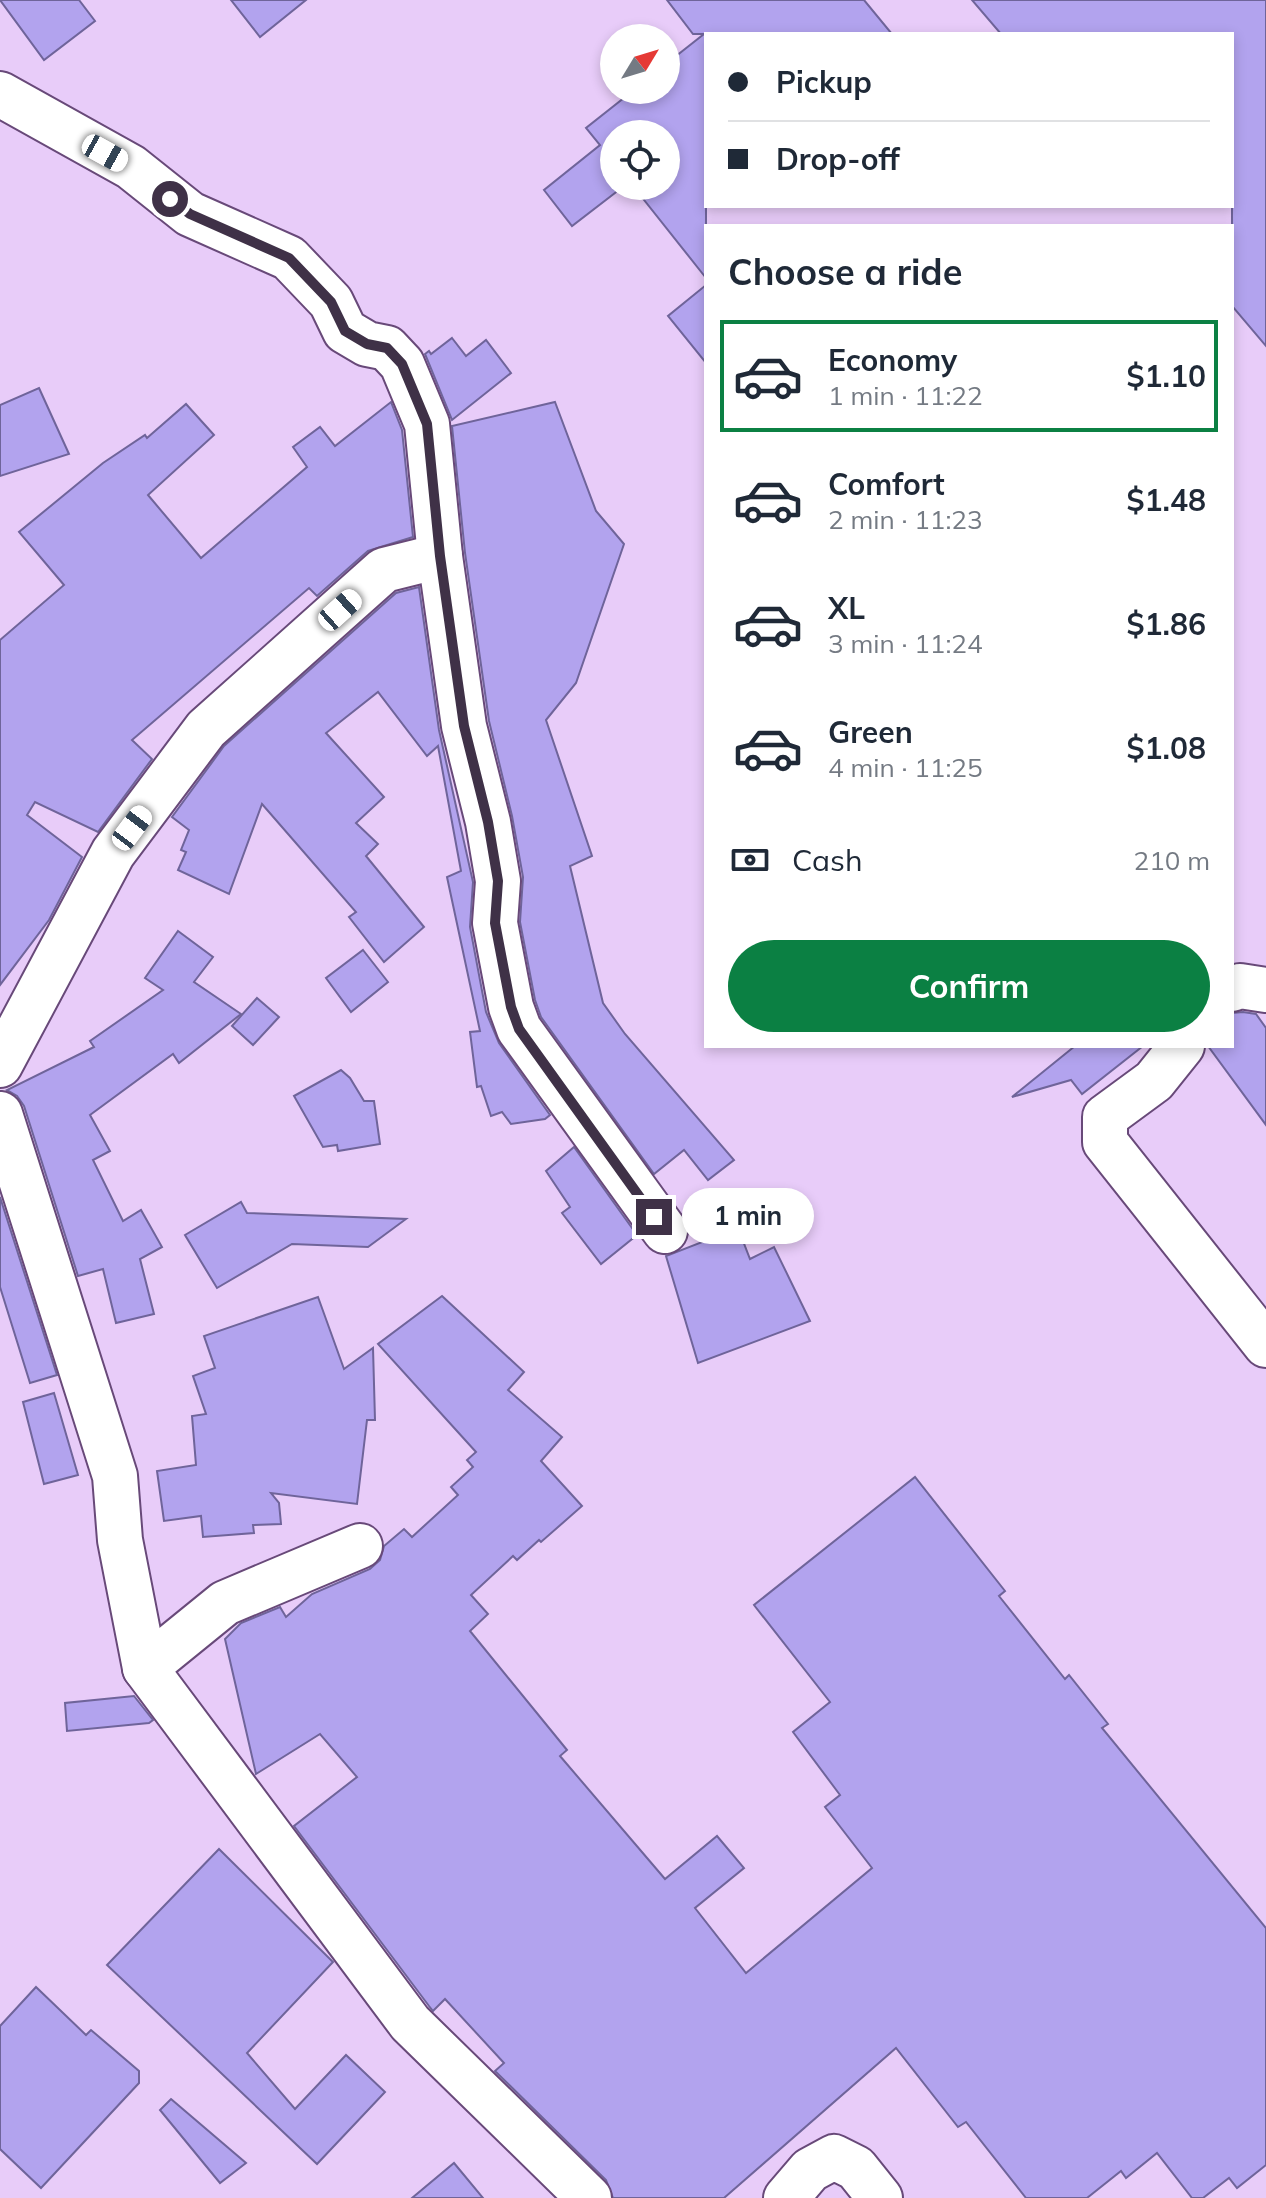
<!DOCTYPE html>
<meta charset="utf-8">
<style>
body{margin:0;font-family:Mulish,sans-serif;background:#f2f2f3;color:#1f2937;height:100vh;display:flex;flex-direction:column;font-size:30px;white-space:nowrap}
*{box-sizing:border-box;margin:0}
p{font-size:26px;color:#747a83}
.icon{flex:none;width:44px;height:44px;fill:none;stroke:currentColor;stroke-width:2;stroke-linecap:round;stroke-linejoin:round}
.map{position:relative;flex:1;overflow:hidden}
.side{position:absolute;left:704px;top:224px;width:530px;height:824px;display:flex;flex-direction:column;background:#fff;border-radius:0px;box-shadow:0 4px 12px #0003}
.side>*{flex:none}
.guide{position:absolute;left:704px;top:32px;width:530px;height:176px;border-radius:0px;box-shadow:0 4px 12px #0003;display:grid;align-content:center;height:176px;padding:0 24px;background:#fff}
.needle{width:52px;rotate:52deg}
.buttons{position:absolute;left:600px;top:24px;display:grid;gap:16px}
.buttons a{display:grid;place-items:center;width:80px;height:80px;border-radius:50%;background:#fff;box-shadow:0 4px 12px #0003;font-size:40px}
.end{position:absolute;width:36px;height:36px;margin:-18px;border:10px solid #3f3147;background:#fff;box-shadow:0 0 0 4px #fff}
.from{border-radius:50%}
.bubble{position:absolute;height:56px;border-radius:28px;background:#fff;box-shadow:0 4px 12px #0003;font-size:26px;font-weight:700;line-height:56px;text-align:center}
.car{position:absolute;width:24px;height:48px;margin:-24px -12px;border-radius:10px;box-shadow:0 0 6px 2px #0007;background:linear-gradient(#fff 24%,#345 0 40%,#fff 0 76%,#345 0 86%,#fff 0)}
.guide b{display:flex;align-items:center;gap:28px;height:76px;font-size:30px}
.guide b+b{border-top:2px solid #e0e1e3}
.guide i{width:20px;height:20px;background:#1f2937}
ul{padding:0;list-style:none}
li{display:flex;align-items:center;gap:24px;height:112px;margin:0 16px 12px;padding:0 8px;border:4px solid transparent;border-radius:0px}
li div{flex:1}
li b{display:block;font-size:30px}
li em{font-style:normal;font-weight:700}
li.active{border-color:#0b8043}
li>.icon{width:72px;height:72px;stroke-width:1.5}
h2{padding:0 24px;font-size:36px;line-height:96px}
.pay{display:flex;align-items:center;gap:20px;height:88px;padding:0 24px;font-size:30px}
.pay p{margin-inline-start:auto}
.primary-button{display:flex;gap:16px;margin-top:auto;padding:16px 24px}
.primary-button a{flex:1;height:92px;border-radius:48px;background:#0b8043;color:#fff;font-size:32px;font-weight:700;line-height:92px;text-align:center}
.map>svg:first-child{display:block}
</style>
<div class="map">
<svg width="1266" height="2198" viewBox="0 0 1266 2198">
<rect width="100%" height="100%" fill="#e8ccf9"/>
<g fill="#b2a3ee" stroke="#6f649a" stroke-width="2">
<polygon points="0,0 79,0 95,21 44,60"/>
<polygon points="231,0 306,0 260,37"/>
<polygon points="667,0 864,0 892,34 706,34 706,278 633,186 666,186 666,134 614,134 614,186 624,186 572,226 544,190 600,145 586,128 634,90 666,90 666,64 704,34 693,34"/>
<polygon points="972,0 1266,0 1266,346 1232,306 1232,34 1001,34"/>
<polygon points="706,285 706,363 668,316"/>
<polygon points="452,338 466,356 486,340 511,373 452,420 425,354 429,351 431,354"/>
<polygon points="39,388 69,454 0,476 0,405"/>
<polygon points="391,402 402,430 413,537 368,551 317,596 309,588 132,740 152,759 98,832 35,802 27,815 82,857 49,920 0,985 0,640 64,585 19,532 103,463 145,435 147,438 186,404 214,435 148,495 201,558 307,467 293,447 320,427 335,446"/>
<polygon points="555,402 596,511 624,544 576,683 546,720 592,856 570,866 603,1003 625,1034 734,1160 708,1180 684,1150 654,1174 541,1017 535,1000 520,922 523,877 512,816 489,721 465,553 452,426"/>
<polygon points="419,587 439,730 473,882 470,927 486,1012 499,1043 550,1115 545,1119 511,1124 502,1112 491,1116 481,1086 477,1087 470,1032 480,1031 447,877 461,871 438,746 427,756 378,692 326,733 384,797 356,823 378,844 366,856 424,927 384,962 349,917 356,912 262,804 229,894 178,870 186,852 181,850 189,830 172,817 224,746 396,593"/>
<polygon points="178,931 213,957 194,982 241,1014 179,1063 173,1054 90,1115 110,1151 93,1160 123,1221 141,1210 162,1247 140,1259 154,1314 116,1323 103,1269 78,1276 24,1106 17,1096 7,1090 94,1047 90,1041 163,990 145,978"/>
<polygon points="363,950 388,982 351,1012 326,978"/>
<polygon points="257,998 279,1017 253,1045 232,1026"/>
<polygon points="1243,1012 1256,1014 1266,1028 1266,1125 1208,1046 1232,1046 1232,1013"/>
<polygon points="1075,1046 1143,1046 1082,1094 1071,1080 1012,1097"/>
<polygon points="341,1070 350,1078 364,1101 374,1101 380,1144 338,1151 337,1145 323,1147 294,1096"/>
<polygon points="574,1147 637,1235 601,1264 562,1213 570,1207 546,1171"/>
<polygon points="0,1197 57,1375 30,1383 0,1287"/>
<polygon points="241,1202 247,1213 406,1219 368,1247 292,1244 217,1288 185,1235"/>
<polygon points="738,1228 750,1259 774,1247 810,1321 698,1363 666,1256"/>
<polygon points="442,1296 524,1372 508,1390 562,1437 541,1461 582,1506 541,1542 539,1540 517,1560 513,1556 471,1595 488,1614 470,1631 567,1750 560,1756 665,1879 717,1836 744,1868 695,1908 746,1973 872,1868 825,1807 840,1795 793,1732 830,1702 754,1605 915,1477 1005,1591 999,1596 1065,1679 1069,1675 1108,1724 1102,1728 1266,1928 1266,2165 1237,2188 1229,2178 1203,2198 1192,2198 1157,2153 1126,2178 1121,2171 1087,2198 1026,2198 966,2122 958,2127 896,2048 724,2198 613,2198 606,2180 495,2071 504,2063 445,1999 433,2011 429,2006 294,1826 357,1777 320,1734 256,1774 225,1639 241,1623 280,1607 286,1617 312,1594 370,1569 380,1560 384,1546 404,1529 412,1537 458,1495 451,1487 473,1467 467,1460 476,1452 378,1344"/>
<polygon points="318,1297 344,1369 373,1348 375,1420 367,1420 357,1504 271,1493 279,1503 281,1524 253,1525 254,1533 203,1537 201,1516 164,1521 157,1471 196,1465 192,1416 206,1414 193,1376 215,1368 204,1336"/>
<polygon points="54,1393 78,1475 44,1484 23,1402"/>
<polygon points="134,1696 153,1720 149,1723 67,1731 65,1703"/>
<polygon points="219,1849 333,1962 247,2053 295,2109 346,2055 385,2092 317,2164 107,1965"/>
<polygon points="36,1987 86,2035 91,2030 139,2071 139,2083 41,2188 0,2149 0,2026"/>
<polygon points="171,2099 246,2163 220,2183 160,2110"/>
<polygon points="454,2163 483,2198 412,2198"/>
</g>
<g fill="none" stroke-linecap="round" stroke-linejoin="round">
<g stroke="#684979" stroke-width="48">
<g id="minor">
<polyline points="0,94 131,167 190,214 289,258 331,302 345,331 367,344 387,348 402,364 427,424 440,556 464,726 488,822 498,881 495,923 511,1007 519,1029 665,1231"/>
<polyline points="1232,989 1240,986 1266,990"/>
<polyline points="1182,1046 1154,1081 1105,1117 1105,1142 1266,1345"/>
<polyline points="0,1065 113,853 206,729 384,570 440,556"/>
<polyline points="0,1114 115,1476 120,1540 145,1668"/>
<polyline points="360,1546 225,1603 145,1668 410,2023 589,2198"/>
<polyline points="786,2198 810,2170 834,2157 856,2168 880,2198"/>
</g>
</g>
<use href="#minor" stroke="#fff" stroke-width="44"/>
</g>
<g fill="none" stroke-linecap="round" stroke-linejoin="round">
<polyline stroke="#3f3147" stroke-width="10" points="170,199 190,214 289,258 331,302 345,331 367,344 387,348 402,364 427,424 440,556 464,726 488,822 498,881 495,923 511,1007 519,1029 654,1217"/>
</g>
</svg>
<div class="buttons">
<a><svg class="needle" viewBox="-14 -14 28 28"><path d="M0-13l5 13h-10z" fill="#e53935"/><path d="M0 13l5-13h-10z" fill="#747a83"/></svg></a>
<a><svg class="icon" aria-label="locate" viewBox="0 0 24 24"><circle cx="12" cy="12" r="6"/><path d="M12 2v4M12 18v4M2 12h4M18 12h4"/></svg></a>
</div>
<i class="end from" style="left:170px;top:199px"></i>
<i class="end" style="left:654px;top:1217px"></i>
<div class="bubble" style="left:682px;top:1188px;width:132px">1 min</div>
<i class="car" style="left:105px;top:153px;rotate:119deg"></i>
<i class="car" style="left:340px;top:610px;rotate:48deg"></i>
<i class="car" style="left:132px;top:828px;rotate:37deg"></i>
<div class="guide">
<b><i class="from"></i>Pickup</b>
<b><i></i>Drop-off</b>
</div>
<section class="side">
<h2>Choose a ride</h2>
<ul>
<li class="active"><svg class="icon" aria-label="car" viewBox="0 0 24 24"><path d="M5 17H2v-5l4-1 3-4h7l3 4 3 1v5h-3M9 17h6M6 11h13"/><circle cx="7" cy="17" r="2"/><circle cx="17" cy="17" r="2"/></svg><div><b>Economy</b><p>1 min · 11:22</p></div><em>$1.10</em></li>
<li><svg class="icon" aria-label="car" viewBox="0 0 24 24"><path d="M5 17H2v-5l4-1 3-4h7l3 4 3 1v5h-3M9 17h6M6 11h13"/><circle cx="7" cy="17" r="2"/><circle cx="17" cy="17" r="2"/></svg><div><b>Comfort</b><p>2 min · 11:23</p></div><em>$1.48</em></li>
<li><svg class="icon" aria-label="car" viewBox="0 0 24 24"><path d="M5 17H2v-5l4-1 3-4h7l3 4 3 1v5h-3M9 17h6M6 11h13"/><circle cx="7" cy="17" r="2"/><circle cx="17" cy="17" r="2"/></svg><div><b>XL</b><p>3 min · 11:24</p></div><em>$1.86</em></li>
<li><svg class="icon" aria-label="car" viewBox="0 0 24 24"><path d="M5 17H2v-5l4-1 3-4h7l3 4 3 1v5h-3M9 17h6M6 11h13"/><circle cx="7" cy="17" r="2"/><circle cx="17" cy="17" r="2"/></svg><div><b>Green</b><p>4 min · 11:25</p></div><em>$1.08</em></li>
</ul>
<div class="pay"><svg class="icon" aria-label="cash" viewBox="0 0 24 24"><path d="M3 7h18v10H3z"/><circle cx="12" cy="12" r="2"/></svg>Cash<p>210 m</p></div>
<div class="primary-button"><a>Confirm</a></div>
</section>
</div>
